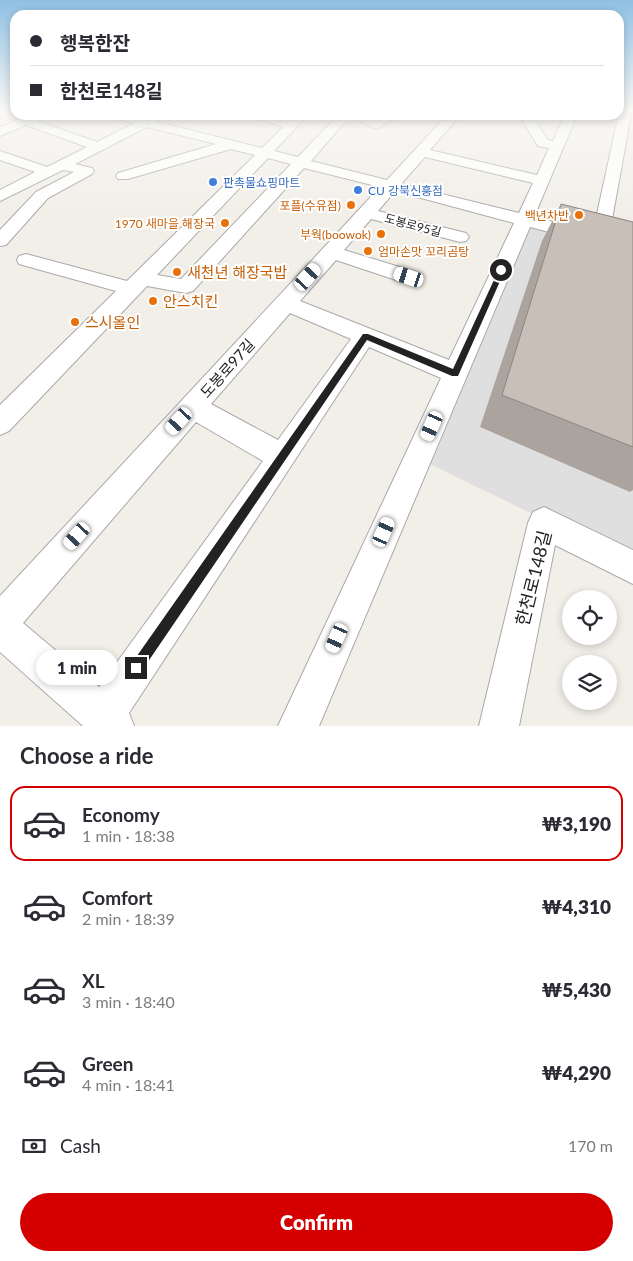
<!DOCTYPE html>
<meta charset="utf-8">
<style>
body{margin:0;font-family:Lato,"Noto Sans KR",sans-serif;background:#f2f2f3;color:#2b2b33;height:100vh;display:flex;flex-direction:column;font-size:19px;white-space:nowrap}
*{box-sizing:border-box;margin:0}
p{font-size:16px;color:#7c7c81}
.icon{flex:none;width:28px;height:28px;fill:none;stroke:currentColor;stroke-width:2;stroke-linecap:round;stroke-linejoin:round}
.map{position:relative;height:726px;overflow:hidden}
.side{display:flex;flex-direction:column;background:#fff;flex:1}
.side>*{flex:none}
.hud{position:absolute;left:10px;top:10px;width:614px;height:110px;border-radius:15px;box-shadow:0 2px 8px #0003;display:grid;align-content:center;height:110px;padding:0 20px;background:#fff}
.fabs{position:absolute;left:562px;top:590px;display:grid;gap:10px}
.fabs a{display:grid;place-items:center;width:55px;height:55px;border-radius:50%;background:#fff;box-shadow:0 2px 8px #0003;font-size:25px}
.end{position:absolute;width:22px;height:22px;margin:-11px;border:6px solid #222;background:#fff;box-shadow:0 0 0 2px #fff}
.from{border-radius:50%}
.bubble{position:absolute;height:35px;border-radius:18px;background:#fff;box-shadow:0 2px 8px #0003;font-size:16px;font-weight:800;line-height:35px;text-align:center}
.car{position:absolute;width:15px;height:30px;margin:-15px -8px;border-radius:6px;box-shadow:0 0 4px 1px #0007;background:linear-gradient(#fff 24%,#345 0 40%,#fff 0 76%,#345 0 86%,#fff 0)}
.hud b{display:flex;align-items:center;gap:18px;height:48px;font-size:19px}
.hud b+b{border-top:1px solid #e1e1e2}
.hud i{width:12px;height:12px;background:#2b2b33}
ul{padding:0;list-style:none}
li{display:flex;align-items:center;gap:15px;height:75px;margin:0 10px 8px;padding:0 10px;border:2px solid transparent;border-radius:15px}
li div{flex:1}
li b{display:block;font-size:19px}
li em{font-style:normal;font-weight:800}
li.current{border-color:#d40000}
li>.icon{width:45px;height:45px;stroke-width:1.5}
h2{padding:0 20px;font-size:22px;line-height:60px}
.pay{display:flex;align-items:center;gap:12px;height:55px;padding:0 20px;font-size:19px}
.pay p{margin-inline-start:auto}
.cta{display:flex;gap:10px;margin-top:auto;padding:10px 20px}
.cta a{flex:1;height:58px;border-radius:30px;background:#d40000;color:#fff;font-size:20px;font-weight:800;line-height:58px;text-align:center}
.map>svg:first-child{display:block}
</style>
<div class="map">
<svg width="633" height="726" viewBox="0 0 633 726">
<rect width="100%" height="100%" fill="#f2efe9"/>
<polygon fill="#e0dfdf" points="529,226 633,255 633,563 430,464"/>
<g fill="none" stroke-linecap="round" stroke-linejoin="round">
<g stroke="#a9a9a9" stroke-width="2">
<g id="minor">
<path d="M 620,109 L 632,109 L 609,236 L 633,242 L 633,254 L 530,227 L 319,726 L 278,726 L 441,378 L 369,347 L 129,713 L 134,726 L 83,726 L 0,652 L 0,596 L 380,187 L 304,168 L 193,291 L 186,293 L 147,286 L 9,431 L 0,435 L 0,405 L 116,291 L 19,264 L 17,260 L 19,256 L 26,254 L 127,281 L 255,155 L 231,149 L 128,179 L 118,179 L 116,176 L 118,173 L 216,144 L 147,127 L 75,164 L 92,168 L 94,171 L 92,174 L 48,198 L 6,245 L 0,246 L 0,230 L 36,192 L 74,172 L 63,170 L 0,201 L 0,190 L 35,172 L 0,160 L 0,151 L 47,167 L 87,147 L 26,125 L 0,136 L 0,127 L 30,115 L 46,115 L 37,121 L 97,142 L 135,123 L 113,118 L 111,115 L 131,115 L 145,118 L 153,115 L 159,119 L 157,122 L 262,148 L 283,127 L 256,118 L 254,115 L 272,115 L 289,121 L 295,115 L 308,115 L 274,151 L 298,157 L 338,115 L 365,115 L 376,120 L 385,115 L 400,115 L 376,129 L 350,116 L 311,161 L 387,180 L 447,115 L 460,115 L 430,150 L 537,175 L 549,148 L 538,146 L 519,115 L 531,115 L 548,140 L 553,141 L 565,115 L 577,115 L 534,217 L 593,232 ZM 425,157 L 533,183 L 519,213 L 401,184 ZM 268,158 L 291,164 L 181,279 L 157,275 ZM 395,191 L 514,223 L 449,360 L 300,301 L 336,260 L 402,282 L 409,283 L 416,282 L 419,277 L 416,272 L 344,250 L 371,219 L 460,242 L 466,241 L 469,237 L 466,233 L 378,211 ZM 290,313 L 351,339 L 278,440 L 211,404 ZM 196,422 L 263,461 L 99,687 L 23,623 Z"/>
<polygon points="544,507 633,550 633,584 555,545 519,726 479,726 528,523 533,512"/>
</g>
</g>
<use href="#minor" fill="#fff" fill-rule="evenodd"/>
</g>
<polygon fill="#aba49e" points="561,204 633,222 633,490 630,492 480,427 542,241"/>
<polygon fill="#c7bfb8" stroke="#8b8681" points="561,204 633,222 633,447 502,395"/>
<linearGradient id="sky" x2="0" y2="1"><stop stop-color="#8fc0e4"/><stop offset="0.52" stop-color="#f9f8f5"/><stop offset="1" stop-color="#f9f8f5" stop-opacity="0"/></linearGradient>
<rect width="633" height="211" fill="url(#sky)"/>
<polygon fill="#222" points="499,269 505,270 458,376 452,376 367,340 141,672 136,674 132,672 130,668 132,663 363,334 368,334 453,369"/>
<g fill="#3f7fe0" stroke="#fff" stroke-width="2">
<circle cx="213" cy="182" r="5"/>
<circle cx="358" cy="190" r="5"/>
</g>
<g fill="#e8710a" stroke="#fff" stroke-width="2">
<circle cx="351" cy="205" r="5"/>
<circle cx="579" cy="215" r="5"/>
<circle cx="225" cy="223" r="5"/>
<circle cx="381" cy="234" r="5"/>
<circle cx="368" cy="251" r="5"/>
<circle cx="177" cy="272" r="5"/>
<circle cx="153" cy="301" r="5"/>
<circle cx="75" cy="322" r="5"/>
</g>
<g text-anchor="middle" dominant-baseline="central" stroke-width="4" stroke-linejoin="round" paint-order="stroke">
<g font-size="12" fill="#366cbe" stroke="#fff" text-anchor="start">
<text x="223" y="182">판촉물쇼핑마트</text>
<text x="368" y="190">CU 강북신흥점</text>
</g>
<g font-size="12" fill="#c56008" stroke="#fff" text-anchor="end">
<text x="341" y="205">포플(수유점)</text>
<text x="569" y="215">백년차반</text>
<text x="215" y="223">1970 새마을 해장국</text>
<text x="371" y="234">부웍(boowok)</text>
<text x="378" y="251" text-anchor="start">엄마손맛 꼬리곰탕</text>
</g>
<g font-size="12" fill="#222" stroke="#fff">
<text transform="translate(413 225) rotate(15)">도봉로95길</text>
</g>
<g font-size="15" fill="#c56008" stroke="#fff" text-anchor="start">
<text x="187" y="272">새천년 해장국밥</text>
<text x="163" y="301">안스치킨</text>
<text x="85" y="322">스시올인</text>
</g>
<g font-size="15" fill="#222" stroke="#fff">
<text transform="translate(227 368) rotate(-48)">도봉로97길</text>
</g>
<g font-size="18" fill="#222" stroke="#fff">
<text transform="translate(533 578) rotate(-76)">한천로148길</text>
</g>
</g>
</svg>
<div class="fabs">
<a><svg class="icon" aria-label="locate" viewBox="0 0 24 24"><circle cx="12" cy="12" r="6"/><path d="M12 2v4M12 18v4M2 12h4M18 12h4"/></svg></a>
<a><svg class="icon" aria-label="layers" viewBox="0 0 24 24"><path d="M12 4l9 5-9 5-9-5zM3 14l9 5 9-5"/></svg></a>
</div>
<i class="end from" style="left:501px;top:270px"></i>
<i class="end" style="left:136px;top:668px"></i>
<div class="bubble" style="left:36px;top:650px;width:82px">1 min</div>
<i class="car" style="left:308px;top:277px;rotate:42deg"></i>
<i class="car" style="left:409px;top:277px;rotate:288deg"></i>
<i class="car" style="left:179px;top:421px;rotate:222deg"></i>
<i class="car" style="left:432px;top:426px;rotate:204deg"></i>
<i class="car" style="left:384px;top:532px;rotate:24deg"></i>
<i class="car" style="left:77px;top:536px;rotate:222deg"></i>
<i class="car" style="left:337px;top:638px;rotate:204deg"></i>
<div class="hud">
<b><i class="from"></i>행복한잔</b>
<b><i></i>한천로148길</b>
</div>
</div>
<section class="side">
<h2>Choose a ride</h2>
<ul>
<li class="current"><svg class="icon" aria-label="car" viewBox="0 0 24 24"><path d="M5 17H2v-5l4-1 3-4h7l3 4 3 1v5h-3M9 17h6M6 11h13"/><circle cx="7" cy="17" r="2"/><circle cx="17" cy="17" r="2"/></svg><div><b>Economy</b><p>1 min · 18:38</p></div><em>₩3,190</em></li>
<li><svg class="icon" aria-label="car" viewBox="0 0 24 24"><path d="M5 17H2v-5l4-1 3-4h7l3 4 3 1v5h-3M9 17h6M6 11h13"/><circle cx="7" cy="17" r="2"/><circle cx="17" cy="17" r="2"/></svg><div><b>Comfort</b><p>2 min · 18:39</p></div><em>₩4,310</em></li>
<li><svg class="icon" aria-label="car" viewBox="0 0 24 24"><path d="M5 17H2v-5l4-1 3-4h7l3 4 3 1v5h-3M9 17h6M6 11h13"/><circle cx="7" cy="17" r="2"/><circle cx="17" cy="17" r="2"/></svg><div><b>XL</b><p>3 min · 18:40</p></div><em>₩5,430</em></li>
<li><svg class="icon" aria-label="car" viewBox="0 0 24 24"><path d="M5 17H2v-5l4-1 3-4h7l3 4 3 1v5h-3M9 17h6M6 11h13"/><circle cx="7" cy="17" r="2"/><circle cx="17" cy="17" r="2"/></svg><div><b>Green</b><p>4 min · 18:41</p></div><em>₩4,290</em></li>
</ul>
<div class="pay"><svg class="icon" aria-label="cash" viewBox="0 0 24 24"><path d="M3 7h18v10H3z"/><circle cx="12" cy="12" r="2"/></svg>Cash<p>170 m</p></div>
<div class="cta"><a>Confirm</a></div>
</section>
